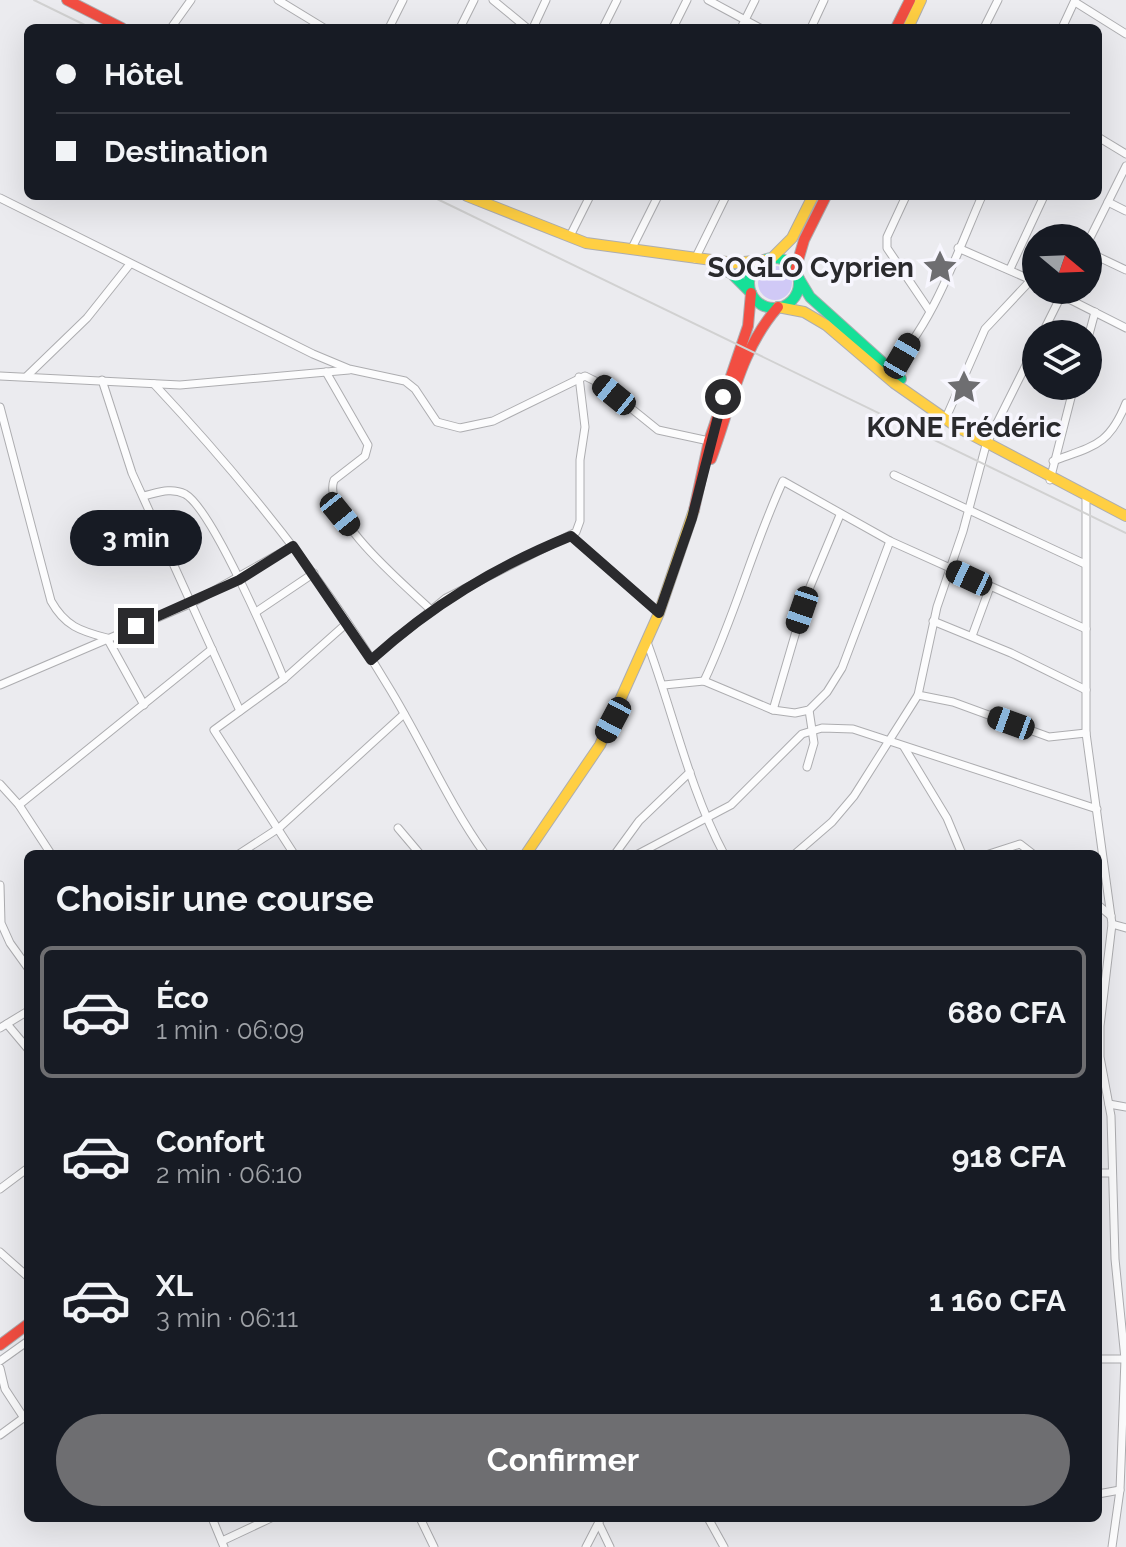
<!DOCTYPE html>
<html lang="fr">
<meta charset="utf-8">
<style>
body{margin:0;font-family:Raleway,sans-serif;background:#20242c;color:#f1f3f6;height:100vh;display:flex;flex-direction:column;font-size:30px;white-space:nowrap}
*{box-sizing:border-box;margin:0}
p{font-size:26px;color:#9ea1a6}
.icon{flex:none;width:44px;height:44px;fill:none;stroke:currentColor;stroke-width:2;stroke-linecap:round;stroke-linejoin:round}
.map{position:relative;flex:1;overflow:hidden}
.panel{position:absolute;left:24px;top:850px;width:1078px;height:672px;display:flex;flex-direction:column;background:#171b24;border-radius:12px;box-shadow:0 8px 32px #0002}
.panel>*{flex:none}
.top-card{position:absolute;left:24px;top:24px;width:1078px;height:176px;border-radius:12px;box-shadow:0 8px 32px #0002;display:grid;align-content:center;height:176px;padding:0 32px;background:#171b24}
.needle{width:52px;rotate:109deg}
.buttons{position:absolute;left:1022px;top:224px;display:grid;gap:16px}
.buttons a{display:grid;place-items:center;width:80px;height:80px;border-radius:50%;background:#171b24;box-shadow:0 8px 32px #0002;font-size:40px}
.end{position:absolute;width:36px;height:36px;margin:-18px;border:10px solid #2a2a2d;background:#fff;box-shadow:0 0 0 4px #fff}
.from{border-radius:50%}
.bubble{position:absolute;height:56px;border-radius:28px;background:#171b24;box-shadow:0 8px 32px #0002;font-size:26px;font-weight:700;line-height:56px;text-align:center}
.car{position:absolute;width:24px;height:48px;margin:-24px -12px;border-radius:10px;box-shadow:0 0 6px 2px #0007;background:linear-gradient(#222 24%,#8ab4d8 0 40%,#222 0 76%,#8ab4d8 0 86%,#222 0)}
.top-card b{display:flex;align-items:center;gap:28px;height:76px;font-size:30px}
.top-card b+b{border-top:2px solid #363941}
.top-card i{width:20px;height:20px;background:#f1f3f6}
ul{padding:0;list-style:none}
li{display:flex;align-items:center;gap:24px;height:132px;margin:0 16px 12px;padding:0 16px;border:4px solid transparent;border-radius:12px}
li div{flex:1}
li b{display:block;font-size:30px}
li em{font-style:normal;font-weight:700}
li.selected{border-color:#6e6e71}
li>.icon{width:72px;height:72px;stroke-width:1.5}
h2{padding:0 32px;font-size:36px;line-height:96px}
.cta{display:flex;gap:16px;margin-top:auto;padding:16px 32px}
.cta a{flex:1;height:92px;border-radius:48px;background:#6e6e71;color:#fff;font-size:32px;font-weight:700;line-height:92px;text-align:center}
.map>svg:first-child{display:block}
</style>
<div class="map">
<svg width="1126" height="1547" viewBox="0 0 1126 1547">
<rect width="100%" height="100%" fill="#ebebef"/>
<circle fill="#d0c9f6" cx="775" cy="283" r="17"/>
<g fill="none" stroke-linecap="round" stroke-linejoin="round">
<g stroke="#adadb0" stroke-width="9">
<g id="street">
<polyline points="278,0 324,28"/>
<polyline points="493,0 527,28"/>
<polyline points="708,0 760,28"/>
<polyline points="1075,2 1126,34"/>
<polyline points="171,28 191,0"/>
<polyline points="389,28 403,0"/>
<polyline points="460,28 474,0"/>
<polyline points="533,28 546,0"/>
<polyline points="603,28 617,0"/>
<polyline points="673,28 687,0"/>
<polyline points="741,28 755,0"/>
<polyline points="811,28 824,0"/>
<polyline points="984,28 998,0"/>
<polyline points="1062,28 1075,0"/>
<polyline points="1098,137 1126,154"/>
<polyline points="906,196 887,237 887,248 929,310"/>
<polyline points="0,198 313,354 349,369 405,381 415,389 437,422 460,428 493,421 585,376 601,384 658,430 709,441"/>
<polyline points="1108,202 1126,211"/>
<polyline points="570,236 590,196"/>
<polyline points="1088,242 1126,166"/>
<polyline points="632,248 658,196"/>
<polyline points="958,248 1036,282"/>
<polyline points="1088,252 1126,270"/>
<polyline points="695,259 726,196"/>
<polyline points="1010,269 1044,196"/>
<polyline points="1051,290 1126,328"/>
<polyline points="1042,334 1064,290"/>
<polyline points="1088,338 1095,312"/>
<path d="M 889,368 C 931,330 959,248 982,196"/>
<path d="M 326,372 L 368,445 L 365,456 L 334,480 C 321,516 406,586 431,610"/>
<polyline points="0,376 180,385 349,370"/>
<polyline points="27,376 87,318 130,264"/>
<polyline points="102,380 132,473 240,711"/>
<path d="M 154,384 C 241,477 323,577 388,686 C 422,741 447,801 485,854"/>
<path d="M 0,407 L 51,601 C 65,626 80,631 107,638 L 144,705"/>
<polyline points="945,420 985,329 1031,280"/>
<path d="M 1053,461 C 1093,446 1109,446 1126,403"/>
<polyline points="894,475 1085,564"/>
<polyline points="1050,480 1074,386"/>
<path d="M 143,496 C 157,493 171,487 185,494 C 212,509 270,645 284,679"/>
<polyline points="1086,497 1086,733 1112,924 1100,1026 1100,1057 1111,1116 1115,1259 1125,1359 1120,1490 1112,1547"/>
<polyline points="571,536 659,613"/>
<polyline points="256,612 314,573"/>
<polyline points="933,621 1011,653 1086,690"/>
<polyline points="972,636 990,587"/>
<path d="M 647,642 C 673,712 689,788 724,854"/>
<polyline points="371,660 446,598 576,532 580,521 580,460 585,427 579,377"/>
<path d="M 704,681 C 735,616 753,546 783,481 L 890,541 L 1086,629"/>
<polyline points="0,685 192,603 293,546"/>
<polyline points="664,685 704,681 773,710 795,713 809,710 827,692 842,668 890,541"/>
<polyline points="918,695 953,702 1049,737 1086,733"/>
<polyline points="773,710 807,594 840,515"/>
<polyline points="904,747 947,818 962,854"/>
<polyline points="807,767 814,743 809,710"/>
<polyline points="0,784 19,805 51,854"/>
<polyline points="19,805 212,649"/>
<polyline points="398,828 420,854"/>
<polyline points="239,854 279,828 404,714"/>
<polyline points="294,854 214,730 284,679 347,623"/>
<polyline points="615,854 639,821 690,772"/>
<polyline points="638,854 731,805 802,734 822,728 853,729 1097,809"/>
<polyline points="795,854 832,822 854,796 918,695 937,607 963,531 986,445 1036,345"/>
<polyline points="989,854 1020,844 1033,854"/>
<polyline points="0,885 1,923 10,943 28,968"/>
<polyline points="1098,905 1111,916"/>
<polyline points="1112,924 1126,928"/>
<polyline points="7,1024 28,1049"/>
<polyline points="0,1028 28,1011"/>
<polyline points="1109,1104 1126,1107"/>
<polyline points="1098,1173 1112,1173"/>
<polyline points="0,1189 28,1168"/>
<polyline points="0,1252 28,1277"/>
<polyline points="1098,1359 1126,1359"/>
<polyline points="0,1361 28,1341"/>
<polyline points="0,1368 5,1389 24,1418"/>
<polyline points="0,1435 26,1416"/>
<polyline points="1098,1494 1120,1490"/>
<polyline points="212,1518 224,1547"/>
<polyline points="420,1518 434,1547"/>
<polyline points="708,1518 724,1547"/>
<polyline points="599,1524 610,1547"/>
<polyline points="222,1541 271,1518"/>
<polyline points="586,1547 601,1518"/>
</g>
</g>
<g stroke="#adadb0" stroke-width="12">
<g id="fast">
<circle cx="774" cy="283" r="25"/>
<polyline points="713,263 732,274 751,293"/>
<polyline points="798,277 810,297 901,379"/>
</g>
</g>
<g stroke="#adadb0" stroke-width="12">
<g id="slow">
<polyline points="908,28 921,0"/>
<polyline points="467,196 586,243 734,263 764,260"/>
<polyline points="772,258 792,238 813,196"/>
<polyline points="778,307 804,312 826,325 894,383 957,427 1126,516"/>
<polyline points="526,854 600,745 659,613 694,510"/>
</g>
</g>
<g stroke="#adadb0" stroke-width="12">
<g id="jam">
<polyline points="67,0 122,28"/>
<polyline points="896,28 910,0"/>
<polyline points="795,271 804,240 826,196"/>
<path d="M 711,459 C 731,406 740,350 778,307"/>
<polyline points="694,510 709,441 748,326 751,293"/>
<polyline points="0,1345 28,1324"/>
</g>
</g>
<use href="#street" stroke="#fcfcfd" stroke-width="7"/>
<use href="#fast" stroke="#16e098" stroke-width="10"/>
<use href="#slow" stroke="#ffcf43" stroke-width="10"/>
<use href="#jam" stroke="#f24e42" stroke-width="10"/>
<g stroke="#d1d1d1" stroke-width="2">
<polyline points="34,0 91,28"/>
<polyline points="431,196 1126,533"/>
</g>
</g>
<g fill="none" stroke-linecap="round" stroke-linejoin="round">
<path stroke="#2a2a2d" stroke-width="10" d="M 136,626 L 239,580 L 293,546 L 371,660 C 432,605 495,567 571,536 L 659,613 L 692,518 L 723,397"/>
</g>
<defs>
<g id="sight-bare" transform="scale(2.76)"><path d="M0-6L1.8-2.2L6-1.7L2.9 1.2L3.7 5.4L0 3.3L-3.7 5.4L-2.9 1.2L-6-1.7L-1.8-2.2Z" fill="#6e6e71" stroke="#f7f6fe" stroke-width="2.5" paint-order="stroke"/></g>
</defs>
<g fill-rule="evenodd">
<use href="#sight-bare" x="940" y="267"/>
<use href="#sight-bare" x="964" y="387"/>
</g>
<g text-anchor="middle" dominant-baseline="central" stroke-width="7" stroke-linejoin="round" paint-order="stroke">
<g font-size="28" font-weight="bold" fill="#2a2a2d" stroke="#f7f6fe" text-anchor="end">
<text x="914" y="267">SOGLO Cyprien</text>
<text x="964" y="427" text-anchor="middle">KONE Frédéric</text>
</g>
</g>
</svg>
<div class="buttons">
<a><svg class="needle" viewBox="-14 -14 28 28"><path d="M0-13l5 13h-10z" fill="#e53935"/><path d="M0 13l5-13h-10z" fill="#9ea1a6"/></svg></a>
<a><svg class="icon" aria-label="layers" viewBox="0 0 24 24"><path d="M12 4l9 5-9 5-9-5zM3 14l9 5 9-5"/></svg></a>
</div>
<i class="end from" style="left:723px;top:397px"></i>
<i class="end" style="left:136px;top:626px"></i>
<div class="bubble" style="left:70px;top:510px;width:132px">3 min</div>
<i class="car" style="left:902px;top:356px;rotate:30deg"></i>
<i class="car" style="left:614px;top:395px;rotate:309deg"></i>
<i class="car" style="left:340px;top:514px;rotate:141deg"></i>
<i class="car" style="left:969px;top:578px;rotate:295deg"></i>
<i class="car" style="left:802px;top:610px;rotate:199deg"></i>
<i class="car" style="left:613px;top:720px;rotate:208deg"></i>
<i class="car" style="left:1011px;top:723px;rotate:290deg"></i>
<div class="top-card">
<b><i class="from"></i>Hôtel</b>
<b><i></i>Destination</b>
</div>
<section class="panel">
<h2>Choisir une course</h2>
<ul>
<li class="selected"><svg class="icon" aria-label="car" viewBox="0 0 24 24"><path d="M5 17H2v-5l4-1 3-4h7l3 4 3 1v5h-3M9 17h6M6 11h13"/><circle cx="7" cy="17" r="2"/><circle cx="17" cy="17" r="2"/></svg><div><b>Éco</b><p>1 min · 06:09</p></div><em>680 CFA</em></li>
<li><svg class="icon" aria-label="car" viewBox="0 0 24 24"><path d="M5 17H2v-5l4-1 3-4h7l3 4 3 1v5h-3M9 17h6M6 11h13"/><circle cx="7" cy="17" r="2"/><circle cx="17" cy="17" r="2"/></svg><div><b>Confort</b><p>2 min · 06:10</p></div><em>918 CFA</em></li>
<li><svg class="icon" aria-label="car" viewBox="0 0 24 24"><path d="M5 17H2v-5l4-1 3-4h7l3 4 3 1v5h-3M9 17h6M6 11h13"/><circle cx="7" cy="17" r="2"/><circle cx="17" cy="17" r="2"/></svg><div><b>XL</b><p>3 min · 06:11</p></div><em>1 160 CFA</em></li>
</ul>
<div class="cta"><a>Confirmer</a></div>
</section>
</div>
